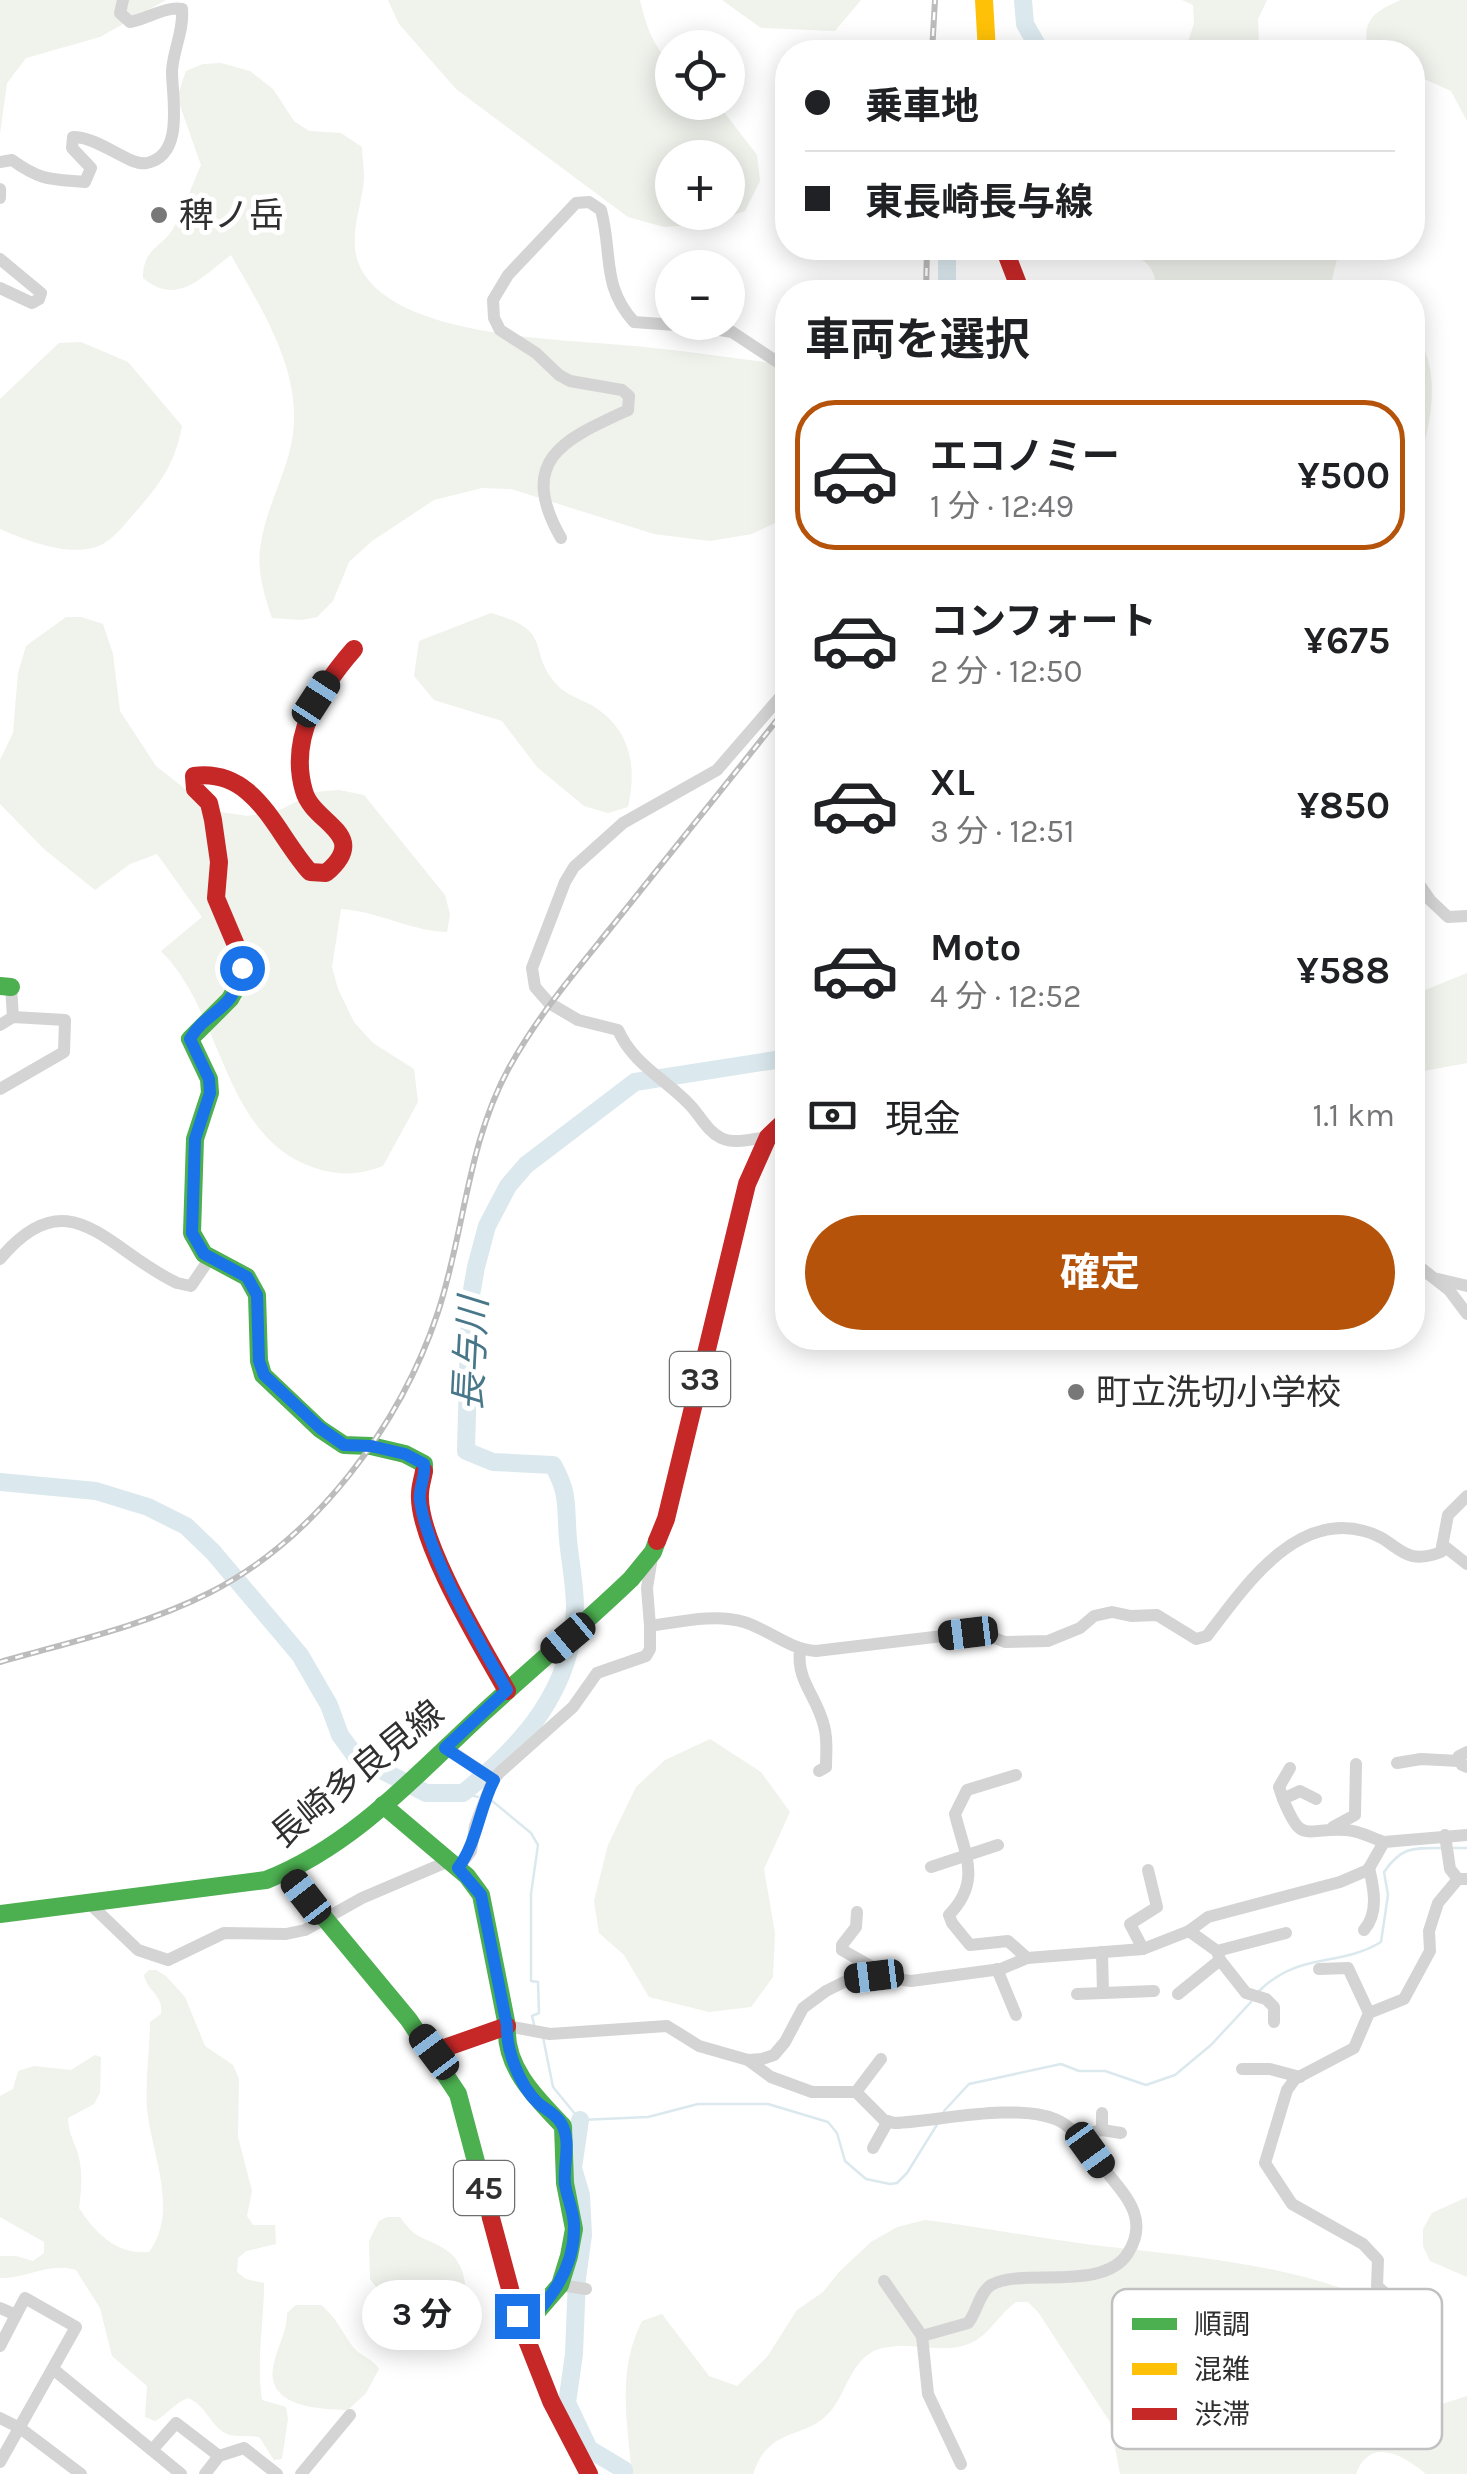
<!DOCTYPE html>
<html lang="ja">
<meta charset="utf-8">
<style>
body{margin:0;font-family:Karla,"Noto Sans JP",sans-serif;background:#f6f6f6;color:#202124;height:100vh;display:flex;flex-direction:column;font-size:38px;white-space:nowrap}
*{box-sizing:border-box;margin:0}
p{font-size:32px;color:#757577}
.icon{flex:none;width:55px;height:55px;fill:none;stroke:currentColor;stroke-width:2;stroke-linecap:round;stroke-linejoin:round}
.map{position:relative;flex:1;overflow:hidden}
.drawer{position:absolute;left:775px;top:280px;width:650px;height:1070px;display:flex;flex-direction:column;background:#fff;border-radius:40px;box-shadow:0 5px 25px #0003}
.drawer>*{flex:none}
.guide{position:absolute;left:775px;top:40px;width:650px;height:220px;border-radius:40px;box-shadow:0 5px 25px #0003;display:grid;align-content:center;height:220px;padding:0 30px;background:#fff}
.tools{position:absolute;left:655px;top:30px;display:grid;gap:20px}
.tools a{display:grid;place-items:center;width:90px;height:90px;border-radius:50%;background:#fff;box-shadow:0 5px 25px #0003;font-size:50px}
.end{position:absolute;width:45px;height:45px;margin:-22px;border:12px solid #1a73e8;background:#fff;box-shadow:0 0 0 5px #fff}
.from{border-radius:50%}
.bubble{position:absolute;height:70px;border-radius:35px;background:#fff;box-shadow:0 5px 25px #0003;font-size:32px;font-weight:700;line-height:70px;text-align:center}
.car{position:absolute;width:30px;height:60px;margin:-30px -15px;border-radius:12px;box-shadow:0 0 8px 2px #0007;background:linear-gradient(#222 24%,#8ab4d8 0 40%,#222 0 76%,#8ab4d8 0 86%,#222 0)}
.guide b{display:flex;align-items:center;gap:35px;height:95px;font-size:38px}
.guide b+b{border-top:2px solid #e0e0e0}
.guide i{width:25px;height:25px;background:#202124}
ul{padding:0;list-style:none}
li{display:flex;align-items:center;gap:30px;height:150px;margin:0 20px 15px;padding:0 10px;border:5px solid transparent;border-radius:40px}
li div{flex:1}
li b{display:block;font-size:38px}
li em{font-style:normal;font-weight:700}
li.active{border-color:#b45309}
li>.icon{width:90px;height:90px;stroke-width:1.5}
h2{padding:0 30px;font-size:45px;line-height:120px}
.pay{display:flex;align-items:center;gap:25px;height:110px;padding:0 30px;font-size:38px}
.pay p{margin-inline-start:auto}
.action{display:flex;gap:20px;margin-top:auto;padding:20px 30px}
.action a{flex:1;height:115px;border-radius:60px;background:#b45309;color:#fff;font-size:40px;font-weight:700;line-height:115px;text-align:center}
.map>svg:first-child{display:block}
</style>
<div class="map">
<svg width="1467" height="2474" viewBox="0 0 1467 2474">
<rect width="100%" height="100%" fill="#fff"/>
<g fill="#f0f2ec" fill-rule="evenodd">
<polygon points="0,0 166,0 100,37 26,58 7,83 0,134"/>
<path d="M 388,0 L 640,0 C 646,26 653,46 672,65 L 672,102 L 717,103 L 757,155 L 760,181 L 745,211 L 709,224 L 664,227 L 628,217 L 456,89 L 399,24 ZM 672,158 L 728,158 L 728,212 L 672,212 Z"/>
<polygon points="722,0 861,0 835,31 761,28"/>
<polygon points="1182,0 1267,0 1258,19 1259,52 1185,52 1194,23 1193,5"/>
<path d="M 1401,0 L 1467,0 L 1467,121 L 1451,91 L 1413,74 L 1412,52 L 1370,52 C 1359,22 1374,11 1401,0 Z"/>
<path d="M 221,63 L 250,71 L 273,89 L 294,121 L 309,131 L 341,133 L 362,147 C 362,157 364,168 364,178 C 362,210 344,243 364,274 C 406,340 573,339 644,347 C 692,352 740,359 787,365 L 787,517 L 752,534 L 710,541 L 654,534 L 511,489 L 482,488 L 434,500 L 372,541 L 349,562 L 333,601 L 317,617 L 302,620 L 272,618 C 264,594 256,569 261,543 C 266,508 286,475 292,440 C 304,373 262,310 231,255 C 201,277 178,307 143,278 C 143,246 164,248 175,225 C 185,206 192,185 201,165 L 177,97 L 186,71 L 203,64 Z"/>
<path d="M 1113,248 L 1335,248 L 1337,259 L 1329,292 L 1157,292 C 1154,255 1139,262 1113,248 Z"/>
<path d="M 81,342 L 128,362 L 182,426 C 175,462 163,480 139,508 C 129,519 118,534 106,542 C 78,561 27,541 0,529 L 0,399 L 59,343 Z"/>
<path d="M 1413,343 L 1422,345 C 1442,383 1428,439 1413,477 Z"/>
<path d="M 491,613 C 558,632 524,651 559,687 C 567,695 583,700 593,706 C 631,730 637,766 628,807 L 608,813 L 584,806 L 537,767 L 502,721 L 434,700 L 414,676 L 419,641 Z"/>
<path d="M 66,617 L 81,617 L 103,624 L 113,654 L 120,711 L 156,766 L 213,811 L 248,816 L 282,809 L 315,792 L 339,790 L 364,795 L 445,895 L 450,914 L 447,932 C 411,931 377,911 341,909 L 332,967 L 338,989 L 354,1022 L 373,1043 L 414,1069 L 418,1102 L 383,1166 C 360,1175 339,1176 315,1168 C 222,1138 224,1013 161,951 L 202,917 L 157,854 L 130,864 L 95,890 L 44,849 L 0,804 L 0,760 L 13,733 L 18,673 L 26,646 Z"/>
<polygon points="1467,973 1467,1063 1413,1073 1413,995"/>
<polygon points="710,1739 761,1772 790,1812 764,1869 775,1933 773,1977 751,2007 709,2012 649,1997 624,1955 599,1933 594,1901 608,1845 636,1787 665,1760"/>
<path d="M 149,1970 L 156,1970 L 166,1976 L 185,1997 L 205,2046 L 233,2065 L 239,2079 L 238,2137 L 252,2191 L 247,2216 L 253,2225 L 275,2225 L 276,2244 L 246,2251 L 238,2258 L 237,2272 L 246,2279 L 264,2283 C 264,2322 256,2361 262,2400 L 286,2407 L 288,2419 L 282,2459 L 274,2460 L 259,2437 C 248,2435 235,2438 225,2433 C 209,2424 206,2405 188,2398 C 174,2403 168,2414 155,2421 L 145,2417 L 147,2386 L 112,2356 L 100,2308 L 76,2270 C 48,2262 27,2279 0,2278 L 0,2256 L 16,2256 L 33,2261 L 44,2253 L 44,2242 L 0,2217 L 0,2096 L 13,2089 L 18,2071 L 34,2066 L 71,2070 L 95,2055 L 101,2057 L 100,2093 L 94,2104 L 68,2118 C 68,2134 76,2144 79,2158 C 83,2175 81,2191 79,2208 C 96,2234 117,2255 149,2252 C 180,2210 151,2154 147,2108 C 145,2079 150,2051 150,2022 L 161,2014 C 164,1995 147,1991 144,1975 Z"/>
<polygon points="1467,2197 1467,2277 1430,2261 1423,2246 1423,2229 1432,2213"/>
<path d="M 387,2217 L 400,2217 C 418,2244 429,2236 450,2253 C 470,2269 467,2305 464,2328 L 453,2334 L 430,2334 L 410,2330 L 370,2279 L 369,2241 L 379,2221 Z"/>
<path d="M 925,2220 C 981,2227 1037,2238 1093,2245 C 1183,2256 1279,2262 1365,2297 C 1383,2337 1399,2386 1442,2404 L 1467,2396 L 1467,2474 L 1426,2474 C 1405,2456 1370,2435 1356,2474 L 1120,2474 L 1110,2422 L 1038,2312 L 1028,2302 L 1016,2302 C 1002,2312 992,2329 978,2339 C 947,2360 904,2336 872,2352 C 849,2365 845,2397 828,2414 C 803,2440 769,2426 753,2474 L 632,2474 C 627,2421 617,2370 642,2321 L 662,2314 L 709,2376 L 737,2386 L 767,2357 L 797,2310 L 823,2292 L 839,2272 L 871,2242 L 897,2227 Z"/>
<path d="M 296,2305 L 321,2305 C 336,2317 342,2332 353,2347 C 360,2356 372,2358 379,2369 L 366,2393 L 348,2410 C 321,2409 267,2408 273,2368 C 276,2348 287,2334 287,2313 Z"/>
</g>
<g fill="none" stroke-linecap="round" stroke-linejoin="round">
<g stroke="#dbe9ee" stroke-width="2.5">
<polyline points="463,1793 478,1797"/>
<polyline points="491,1800 531,1833 538,1845 531,1894 531,1981 538,1982 539,2013 532,2016 535,2028"/>
<polyline points="1454,1848 1467,1848"/>
<path d="M 1259,1991 C 1300,1951 1338,1968 1381,1942 L 1388,1895 L 1384,1872 C 1401,1847 1412,1848 1441,1848"/>
<polyline points="543,2037 553,2087 580,2120 648,2117 698,2104 768,2104 828,2122 837,2133 845,2161 866,2179 890,2184 897,2183 907,2173 938,2123"/>
<polyline points="944,2111 969,2084 1061,2064 1079,2071 1105,2071 1146,2085 1175,2075 1211,2045 1251,2002"/>
</g>
<g stroke="#dbe9ee" stroke-width="18">
<polyline points="1023,0 1025,24 1041,52"/>
<polyline points="947,248 947,292"/>
<path d="M 0,1482 L 96,1491 L 148,1507 L 186,1526 L 213,1552 L 300,1655 L 329,1705 L 340,1735 L 356,1757 L 426,1793 L 463,1793 C 523,1745 573,1689 575,1608 C 575,1584 570,1562 568,1539 C 565,1507 570,1495 553,1465 L 493,1462 L 466,1451 L 470,1301 L 476,1267 L 487,1226 L 508,1186 L 526,1165 L 635,1082 L 788,1058"/>
<polyline points="580,2120 573,2168 581,2195 583,2235 577,2278 574,2354 567,2403 589,2449 624,2470 624,2474"/>
</g>
<g stroke="#d4d4d4" stroke-width="12">
<path d="M 0,162 L 12,160 C 41,181 51,179 85,182 L 91,168 L 72,148 L 73,137 C 100,137 130,167 147,163 C 185,155 172,98 172,71 C 173,50 184,31 182,9 C 166,6 147,19 130,22 L 120,13 L 123,0"/>
<polyline points="0,189 0,198"/>
<polyline points="0,259 41,293 39,299 32,303 0,288"/>
<path d="M 561,538 C 516,459 565,439 628,410 L 629,396 L 622,390 L 570,381 L 559,375 L 536,353 L 500,330 L 494,318 L 493,300 L 508,275 L 576,203 L 589,202 L 601,210 C 613,255 601,285 634,322 L 703,327 L 732,332 L 788,369"/>
<polyline points="1412,874 1430,900 1448,917 1467,916"/>
<polyline points="11,987 13,1017"/>
<polyline points="0,1025 13,1017 65,1020 64,1052 0,1089"/>
<path d="M 768,1137 C 754,1138 735,1145 721,1138 C 706,1130 700,1115 689,1104 C 664,1078 633,1064 618,1030 L 578,1020 L 549,1003 L 535,987 L 532,968 L 565,882 L 574,867 L 623,823 L 717,770 L 788,688"/>
<path d="M 0,1259 C 69,1176 107,1250 177,1283 L 191,1286 L 210,1258"/>
<polyline points="1412,1261 1449,1290 1467,1314"/>
<polyline points="1438,1279 1467,1286"/>
<polyline points="1444,1546 1467,1564"/>
<path d="M 652,1557 L 647,1588 L 650,1626 C 679,1622 715,1613 744,1622 C 770,1630 788,1649 816,1651 L 968,1633 L 984,1634 L 1005,1642 L 1048,1641 L 1080,1628 L 1094,1616 L 1112,1612 L 1131,1616 L 1157,1615 L 1196,1639 L 1207,1636 C 1243,1589 1294,1512 1364,1531 C 1398,1539 1400,1568 1441,1552 L 1448,1515 L 1467,1496"/>
<path d="M 800,1650 C 796,1681 817,1696 824,1726 C 828,1739 826,1753 826,1767 L 819,1771"/>
<polyline points="445,1747 494,1780"/>
<polyline points="1467,1752 1459,1756 1462,1765 1467,1767"/>
<polyline points="1397,1763 1421,1759 1459,1761"/>
<path d="M 1016,1775 L 967,1790 L 955,1814 C 965,1855 982,1881 949,1915 L 952,1923 L 970,1945 L 1008,1941 L 1027,1958"/>
<polyline points="1283,1799 1279,1787 1290,1768"/>
<path d="M 1316,1799 L 1300,1791 L 1283,1799 C 1302,1845 1303,1828 1345,1830 C 1358,1830 1372,1838 1384,1842"/>
<polyline points="1333,1827 1355,1815 1356,1764"/>
<polyline points="1445,1835 1450,1869 1458,1879"/>
<polyline points="931,1867 998,1845"/>
<polyline points="458,1868 471,1851 475,1826 492,1782 499,1773 573,1707 597,1673 646,1656 650,1649 650,1626"/>
<polyline points="88,1902 138,1950 168,1960 224,1933 286,1934 305,1930 362,1898 449,1861"/>
<polyline points="857,1912 856,1927 842,1945 842,1950 874,1968 878,1977"/>
<path d="M 1364,1930 C 1379,1913 1374,1889 1369,1868"/>
<polyline points="1189,1931 1217,1951 1286,1933"/>
<polyline points="1143,1949 1130,1924 1157,1907 1148,1870"/>
<polyline points="1220,1960 1246,1993 1266,1999 1274,2007 1274,2022"/>
<polyline points="997,1969 1016,2015"/>
<polyline points="1319,1969 1348,1968 1369,2013"/>
<polyline points="1103,1993 1154,1991"/>
<polyline points="1077,1994 1103,1993 1102,1952"/>
<polyline points="1178,1994 1220,1960 1218,1954"/>
<polyline points="507,2026 550,2034 667,2026 699,2046 748,2060 762,2059 774,2055 785,2042 803,2008 826,1991 850,1979 873,1976 911,1981 1001,1969 1027,1958 1143,1949 1189,1931 1208,1917 1340,1882 1368,1870 1384,1842 1467,1835"/>
<path d="M 748,2060 L 771,2077 L 812,2092 L 856,2092 L 885,2121 L 895,2123 C 939,2121 1014,2103 1055,2119 C 1073,2126 1086,2146 1098,2161 C 1120,2191 1152,2215 1128,2253 C 1103,2293 1022,2267 991,2285 C 979,2293 977,2312 968,2323 L 922,2336"/>
<polyline points="1242,2069 1270,2069 1300,2077"/>
<polyline points="856,2092 881,2059"/>
<polyline points="1102,2113 1102,2130"/>
<polyline points="1077,2136 1102,2130 1121,2133"/>
<polyline points="873,2148 888,2121"/>
<polyline points="884,2281 922,2336 928,2394 961,2464"/>
<polyline points="560,2285 586,2289"/>
<polyline points="1418,2307 1389,2297 1377,2286 1378,2260 1363,2244 1292,2204 1265,2163 1287,2090 1295,2079 1354,2048 1369,2013 1404,1999 1430,1951 1429,1931 1438,1903 1458,1879 1467,1879"/>
<polyline points="0,2308 16,2315 25,2298 76,2327 0,2462"/>
<polyline points="0,2346 16,2315"/>
<polyline points="53,2369 181,2474"/>
<polyline points="0,2418 20,2428 81,2474"/>
<polyline points="152,2450 176,2423 219,2456"/>
<polyline points="205,2474 219,2456 244,2448 277,2474"/>
<polyline points="301,2474 350,2415"/>
</g>
<g stroke="#4caf50" stroke-width="18">
<polyline points="239,983 230,999 190,1039 209,1079 210,1093 195,1139 192,1233 204,1254 247,1277 257,1295 259,1361 263,1375 320,1429 344,1445 371,1446 405,1454 424,1464 424,1471"/>
<polyline points="0,986 11,987"/>
<path d="M 383,1805 L 467,1876 L 481,1895 L 507,2026 C 504,2067 536,2098 563,2126 L 565,2183 L 574,2229 L 569,2256 L 560,2285 L 522,2329"/>
<polyline points="288,1874 409,2020 458,2094 491,2218"/>
<path d="M 0,1914 L 266,1880 C 353,1846 416,1775 483,1713 C 532,1668 583,1625 631,1579 L 653,1552 L 657,1541"/>
</g>
<polyline stroke="#ffc107" stroke-width="18" points="984,0 987,52"/>
<g stroke="#c62828" stroke-width="18">
<polyline points="1004,248 1021,292"/>
<path d="M 239,983 L 241,971 L 238,950 L 216,898 L 219,862 L 213,820 L 209,803 L 195,789 L 194,776 C 256,768 275,833 310,872 L 326,873 C 372,834 313,824 304,791 C 288,737 320,688 354,649"/>
<path d="M 424,1471 C 423,1478 420,1486 420,1494 C 417,1540 483,1648 507,1691"/>
<polyline points="657,1541 666,1519 747,1184 768,1137 788,1118"/>
<polyline points="433,2052 507,2026"/>
<polyline points="491,2218 517,2315 551,2401 589,2474"/>
</g>
<g stroke="#bcbcbc" stroke-width="6">
<g id="rail">
<polyline points="932,52 935,0"/>
<polyline points="926,292 927,248"/>
<path d="M 0,1662 C 70,1642 144,1626 209,1593 C 316,1539 401,1424 438,1312 C 465,1230 467,1143 510,1066 C 539,1014 576,971 613,925 C 671,852 730,780 788,706"/>
</g>
</g>
<use href="#rail" stroke="#fff" stroke-width="2.5" stroke-dasharray="8" stroke-linecap="butt"/>
</g>
<g fill="none" stroke-linecap="round" stroke-linejoin="round">
<path stroke="#1a73e8" stroke-width="12" d="M 242,968 C 234,1013 208,1008 190,1039 L 209,1079 L 210,1093 L 195,1139 L 192,1233 L 204,1254 L 247,1277 L 257,1295 L 259,1361 L 264,1375 L 320,1428 L 344,1445 L 371,1446 L 405,1454 L 424,1464 C 426,1478 418,1488 420,1501 C 428,1556 479,1641 507,1690 L 445,1748 L 494,1780 C 479,1809 477,1843 458,1868 L 481,1895 L 507,2026 C 506,2051 520,2086 538,2103 C 546,2110 555,2113 561,2123 C 572,2141 563,2164 565,2184 C 567,2199 575,2213 574,2229 C 574,2270 549,2301 522,2329 L 517,2316"/>
</g>
<g fill="#787878" stroke="#fff" stroke-width="4">
<circle cx="159" cy="215" r="10"/>
<circle cx="1076" cy="1392" r="10"/>
</g>
<g text-anchor="middle" dominant-baseline="central" stroke-width="10" stroke-linejoin="round" paint-order="stroke">
<g fill="#fff" stroke="#6e6e6e" stroke-width="2.5">
<rect x="670" y="1352" width="60" height="54" rx="8"/>
<rect x="454" y="2161" width="60" height="54" rx="8"/>
</g>
<g font-size="32" font-weight="bold" fill="#303030">
<text x="700" y="1379">33</text>
<text x="484" y="2188">45</text>
</g>
<g font-size="35" fill="#303030" stroke="#fff" text-anchor="start">
<text x="179" y="215">稗ノ岳</text>
<text x="1096" y="1392">町立洗切小学校</text>
</g>
<g font-size="35" fill="#303030" stroke="#fff">
<text transform="translate(357 1774) rotate(-39)">長崎多良見線</text>
</g>
<g font-size="38" font-style="italic" fill="#477788" stroke="#fff">
<text transform="translate(471 1354) rotate(-87)">長与川</text>
</g>
</g>
<rect x="1112" y="2289" width="330" height="160" rx="15" fill="#fff" stroke="#c1c1c1" stroke-width="2.5"/>
<rect x="1132" y="2318" width="45" height="12" fill="#4caf50"/>
<rect x="1132" y="2363" width="45" height="12" fill="#ffc107"/>
<rect x="1132" y="2408" width="45" height="12" fill="#c62828"/>
<g font-size="28" fill="#303030">
<text x="1194" y="2334">順調</text>
<text x="1194" y="2379">混雑</text>
<text x="1194" y="2424">渋滞</text>
</g>
</svg>
<div class="tools">
<a><svg class="icon" aria-label="locate" viewBox="0 0 24 24"><circle cx="12" cy="12" r="6"/><path d="M12 2v4M12 18v4M2 12h4M18 12h4"/></svg></a>
<a>+</a>
<a>−</a>
</div>
<i class="end from" style="left:242px;top:968px"></i>
<i class="end" style="left:517px;top:2316px"></i>
<div class="bubble" style="left:362px;top:2280px;width:120px">3 分</div>
<i class="car" style="left:316px;top:699px;rotate:33deg"></i>
<i class="car" style="left:968px;top:1633px;rotate:263deg"></i>
<i class="car" style="left:568px;top:1638px;rotate:230deg"></i>
<i class="car" style="left:306px;top:1897px;rotate:322deg"></i>
<i class="car" style="left:874px;top:1976px;rotate:263deg"></i>
<i class="car" style="left:434px;top:2052px;rotate:323deg"></i>
<i class="car" style="left:1090px;top:2150px;rotate:144deg"></i>
<div class="guide">
<b><i class="from"></i>乗車地</b>
<b><i></i>東長崎長与線</b>
</div>
<section class="drawer">
<h2>車両を選択</h2>
<ul>
<li class="active"><svg class="icon" aria-label="car" viewBox="0 0 24 24"><path d="M5 17H2v-5l4-1 3-4h7l3 4 3 1v5h-3M9 17h6M6 11h13"/><circle cx="7" cy="17" r="2"/><circle cx="17" cy="17" r="2"/></svg><div><b>エコノミー</b><p>1 分 · 12:49</p></div><em>¥500</em></li>
<li><svg class="icon" aria-label="car" viewBox="0 0 24 24"><path d="M5 17H2v-5l4-1 3-4h7l3 4 3 1v5h-3M9 17h6M6 11h13"/><circle cx="7" cy="17" r="2"/><circle cx="17" cy="17" r="2"/></svg><div><b>コンフォート</b><p>2 分 · 12:50</p></div><em>¥675</em></li>
<li><svg class="icon" aria-label="car" viewBox="0 0 24 24"><path d="M5 17H2v-5l4-1 3-4h7l3 4 3 1v5h-3M9 17h6M6 11h13"/><circle cx="7" cy="17" r="2"/><circle cx="17" cy="17" r="2"/></svg><div><b>XL</b><p>3 分 · 12:51</p></div><em>¥850</em></li>
<li><svg class="icon" aria-label="car" viewBox="0 0 24 24"><path d="M5 17H2v-5l4-1 3-4h7l3 4 3 1v5h-3M9 17h6M6 11h13"/><circle cx="7" cy="17" r="2"/><circle cx="17" cy="17" r="2"/></svg><div><b>Moto</b><p>4 分 · 12:52</p></div><em>¥588</em></li>
</ul>
<div class="pay"><svg class="icon" aria-label="cash" viewBox="0 0 24 24"><path d="M3 7h18v10H3z"/><circle cx="12" cy="12" r="2"/></svg>現金<p>1.1 km</p></div>
<div class="action"><a>確定</a></div>
</section>
</div>
